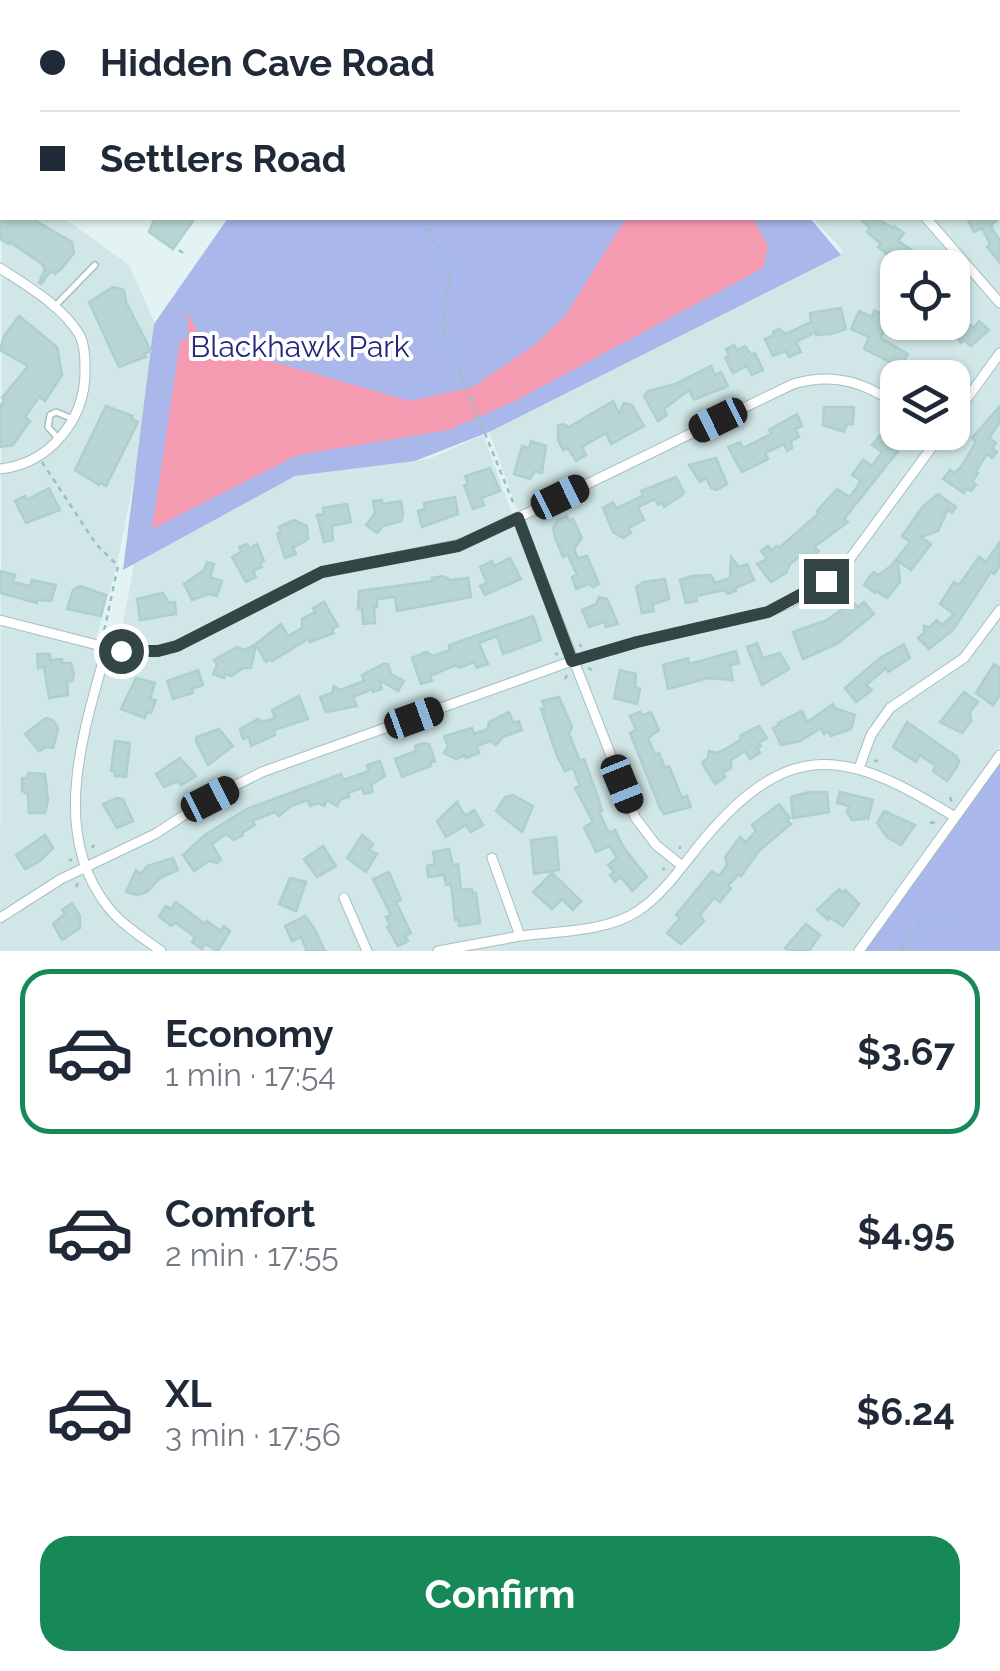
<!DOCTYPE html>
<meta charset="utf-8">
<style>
body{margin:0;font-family:Raleway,sans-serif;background:#f2f2f3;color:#1f2937;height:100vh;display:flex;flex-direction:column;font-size:38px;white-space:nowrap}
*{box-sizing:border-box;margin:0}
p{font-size:32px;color:#747a83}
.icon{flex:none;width:55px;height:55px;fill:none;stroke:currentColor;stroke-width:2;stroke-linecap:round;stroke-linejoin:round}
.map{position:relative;height:951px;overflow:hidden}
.details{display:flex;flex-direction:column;background:#fff;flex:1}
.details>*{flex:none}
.guide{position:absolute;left:0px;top:0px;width:1000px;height:220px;box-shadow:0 2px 8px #0004;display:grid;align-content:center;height:220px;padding:0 40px;background:#fff}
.controls{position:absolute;left:880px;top:250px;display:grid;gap:20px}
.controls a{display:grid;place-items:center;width:90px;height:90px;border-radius:20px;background:#fff;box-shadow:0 2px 8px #0004;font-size:50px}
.end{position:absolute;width:45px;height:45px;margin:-22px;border:12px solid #334544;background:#fff;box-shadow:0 0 0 5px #fff}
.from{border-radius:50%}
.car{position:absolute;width:30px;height:60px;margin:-30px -15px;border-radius:12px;box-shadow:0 0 8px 2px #0007;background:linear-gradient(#222 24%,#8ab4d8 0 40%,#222 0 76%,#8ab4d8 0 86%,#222 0)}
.guide b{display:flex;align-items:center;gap:35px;height:95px;font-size:38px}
.guide b+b{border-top:2px solid #e0e1e3}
.guide i{width:25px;height:25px;background:#1f2937}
ul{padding:18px 0 0;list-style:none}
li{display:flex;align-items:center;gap:30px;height:165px;margin:0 20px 15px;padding:0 20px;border:5px solid transparent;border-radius:30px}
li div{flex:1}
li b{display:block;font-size:38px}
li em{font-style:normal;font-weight:700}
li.current{border-color:#178958}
li>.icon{width:90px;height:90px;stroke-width:1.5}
.button{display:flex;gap:20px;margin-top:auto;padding:20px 40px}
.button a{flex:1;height:115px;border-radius:30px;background:#178958;color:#fff;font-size:40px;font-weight:700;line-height:115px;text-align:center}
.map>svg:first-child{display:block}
</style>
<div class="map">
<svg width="1000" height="951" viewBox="0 0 1000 951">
<rect width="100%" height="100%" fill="#e3f2f3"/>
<path fill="#d1e7e7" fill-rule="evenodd" d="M 685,0 L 1000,0 L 1000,746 L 852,951 L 0,951 L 2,179 L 2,218 L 64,218 L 129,265 L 162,339 L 116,569 L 93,649 L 117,656 L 134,564 L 295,476 L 429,459 L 483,435 L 512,513 L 518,511 L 489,432 L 844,252 L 813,218 L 998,218 L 998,2 ZM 898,268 L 952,268 L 952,322 L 898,322 ZM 898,378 L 952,378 L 952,432 L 898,432 Z"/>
<g fill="#a9b7ea">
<polygon points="228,218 810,218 841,255 489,432 415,461 295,476 123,570 154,324"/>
<polygon points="1000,755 1000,951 862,951"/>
</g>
<polygon fill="#f49bb2" points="626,218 753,218 768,246 763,268 517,400 449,430 298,455 152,529 180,342 189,336 186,311 204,342 410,401 473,387 537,343 565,316"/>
<g fill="#b8d5d3" stroke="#abd0ce" stroke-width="2.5">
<polygon points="4,218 31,218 72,242 74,253 61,269 55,274 51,271 41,284 39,283 45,269 42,264 10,242 9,244 0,239 0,223"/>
<polygon points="155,218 195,218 173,249 149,232"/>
<polygon points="859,218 876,218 893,228 894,226 904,233 898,241 912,250 923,262 927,258 936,268 903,268 889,252 887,254 878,247 881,244 867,232 870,228"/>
<polygon points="967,218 1000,218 992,224 992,229 1000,240 1000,263 987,247 990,244 982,228 974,232"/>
<polygon points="113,287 124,290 126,302 151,351 144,354 146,357 119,367 89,302"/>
<polygon points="841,308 846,329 831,334 816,335 816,332 796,342 801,352 789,357 786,351 773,356 765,339 774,335 773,332 779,329 786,334 811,322 810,313"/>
<polygon points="874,310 882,314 880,320 887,323 881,338 908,354 904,361 932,378 908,378 894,370 888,361 864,349 869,337 851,329 859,311 872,317"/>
<polygon points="19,316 57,347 62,375 45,401 39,397 25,417 30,421 13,445 0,447 0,406 5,400 2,398 28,366 0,350 4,336"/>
<polygon points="960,316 974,328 979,321 989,330 971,346 964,340 961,343 950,327"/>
<polygon points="734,345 737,350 745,346 751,355 755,353 763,370 752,375 747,366 733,373 725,358 729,356 726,349"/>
<polygon points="711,366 715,375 721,372 728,386 694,400 689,390 664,409 667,415 658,421 644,396 648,391 675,384"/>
<polygon points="613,401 619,413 624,403 632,405 644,426 611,444 606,433 582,447 586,455 576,461 568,448 563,450 558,440 558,426 563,424 569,427"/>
<polygon points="106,406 133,416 132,419 138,422 106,486 100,483 99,485 75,470"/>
<polygon points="1000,406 1000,422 989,438 996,443 992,448 997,452 992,458 987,454 976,471 978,473 972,482 976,485 971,491 967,488 964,493 943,479 950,470 954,473 961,467 976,442 972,438"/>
<polygon points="824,407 854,407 853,424 847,424 844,432 823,425"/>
<polygon points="797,414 802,426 795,429 799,437 791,441 792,448 787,451 784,444 765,453 768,459 742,472 728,447 740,442 743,448 771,434 769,430"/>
<polygon points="887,427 901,437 898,451 844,519 848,522 814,547 819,551 811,559 805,552 790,564 786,573 771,582 757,564 767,559 761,551 768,546 771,550 777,546 779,548 819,513 817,511 837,489 850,497 861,481 852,475 863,460 872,466 882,452 872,445"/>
<polygon points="531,441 546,446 542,473 535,471 530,479 514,474 522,446 529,448"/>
<polygon points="716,458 727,484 717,490 711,488 706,478 700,482 689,465"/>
<polygon points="490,468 500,491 481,498 484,505 473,509 464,485 468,484 465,476"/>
<polygon points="676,477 684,492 682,495 664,507 662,503 658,505 655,499 638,507 644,520 629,528 631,533 623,538 613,532 603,508 613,502 616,508 624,505 643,495 641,491"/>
<polygon points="49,488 60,510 26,523 15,501 25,496 27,500"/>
<polygon points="938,494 956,507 952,513 948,509 938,531 921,537 931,544 911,570 898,561 900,582 887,598 876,591 875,593 864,585 867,580 874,572 878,575 891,566 910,542 902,536 923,506"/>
<polygon points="455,497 458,514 422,527 418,511 425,509 424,503"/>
<polygon points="382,500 382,504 401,501 403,514 401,521 383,526 377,533 366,525 375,513 373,501"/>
<polygon points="347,504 351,522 332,526 333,540 324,542 317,515 324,514 323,508"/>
<polygon points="567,516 569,521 573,519 582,538 574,549 578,558 587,556 599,584 593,587 588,584 576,589 572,577 577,575 568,555 563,557 555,538 553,528 558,520"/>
<polygon points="294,520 307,526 308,539 293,548 296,554 285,558 277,534 281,532 279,527"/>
<polygon points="1000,542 1000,566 994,574 991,572 953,630 929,649 918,638 924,633 924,626 930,627 937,620 942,625 954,614 940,604 954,582 959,585 979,557 986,562"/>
<polygon points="247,544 249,548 257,544 264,561 260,563 262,567 253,571 256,577 246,582 232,557 241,552 239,547"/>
<polygon points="731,557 739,567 747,564 754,580 735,588 736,591 727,594 725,590 696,596 697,601 686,603 680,580 692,576 711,575 715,583 730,578"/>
<polygon points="510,558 521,579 485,595 480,586 487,583 480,567 492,561 494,566"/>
<polygon points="207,562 214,564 210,577 222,581 217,596 209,594 192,600 184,584 204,570"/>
<polygon points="0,571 15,575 13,582 30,586 32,580 56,585 51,601 37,600 37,603 0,593"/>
<polygon points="443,576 451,580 468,578 471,597 397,611 395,597 377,599 377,607 374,607 375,623 363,624 362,608 358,609 359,591 433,581 432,578"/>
<polygon points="665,579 669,599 652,605 654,611 642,613 636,587 644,582"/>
<polygon points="80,586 106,595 101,616 67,609 73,590"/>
<polygon points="163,593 169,603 175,602 176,614 140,620 137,599"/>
<polygon points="599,597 607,599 618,624 606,627 604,622 589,627 582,610 596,604"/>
<polygon points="848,597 858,607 864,602 874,614 837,644 803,659 793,632 827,620 842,609 838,605"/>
<polygon points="324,602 338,626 332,629 334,633 310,642 308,639 272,661 271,659 266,662 256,645 251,668 243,668 232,676 225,674 224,678 213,674 217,665 214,660 237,647 244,650 256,644 281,624 288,636 302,628 302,619 315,612 313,608"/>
<polygon points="533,616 541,640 503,654 497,636 479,643 488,664 477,668 474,662 459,668 456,665 430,676 432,681 421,684 412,658 426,652 433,656 450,650 449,645"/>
<polygon points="757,643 763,658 780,653 789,669 762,685 747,647"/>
<polygon points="904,644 910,658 888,672 886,668 866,685 872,690 856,702 845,688 880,658"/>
<polygon points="736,651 739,663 730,665 733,680 708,678 668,689 663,665 688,658 689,664"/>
<polygon points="37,654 50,654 50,660 62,659 62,663 71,663 74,675 72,681 67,681 68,695 49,698 44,667 38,668"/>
<polygon points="383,664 388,664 391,674 404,681 398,691 379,680 382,689 373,692 372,689 353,697 357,706 326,712 320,697 332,693 334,686 340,690 364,681 362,675"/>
<polygon points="994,664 1000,668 1000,695 993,705 976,693"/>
<polygon points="198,670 203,685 192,689 193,693 173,699 167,681"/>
<polygon points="620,670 636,674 635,688 640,689 637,704 614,698"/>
<polygon points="136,678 155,683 150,699 156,700 151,713 147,712 145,718 121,709"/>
<polygon points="964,692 978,702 970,712 971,721 962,733 940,722"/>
<polygon points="299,696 308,719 274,730 275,735 251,746 249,737 243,739 240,729 258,719 262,722 275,718 272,710"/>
<polygon points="559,697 572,727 569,734 580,761 584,759 598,797 602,811 599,812 609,833 615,830 624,848 647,877 632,891 621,877 615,882 610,875 614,872 608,865 617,858 610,846 596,852 584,827 593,822 575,788 580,786 573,768 565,771 557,756 541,709 545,708 542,701"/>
<polygon points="833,704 835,708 855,715 851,729 831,736 828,731 824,734 821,728 800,741 781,745 773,728 779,725 778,723 802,711 807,722"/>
<polygon points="509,712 513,723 519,721 522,730 503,737 496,745 490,741 477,746 479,753 466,758 465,755 456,759 444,753 448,746 444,736 472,728 474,734 488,729 489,722"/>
<polygon points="640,712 643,715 651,712 659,730 648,738 655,755 659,753 665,768 669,766 682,798 687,796 691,807 664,814 660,808 630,733 636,730 630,716"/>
<polygon points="46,718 53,720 58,728 56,737 53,748 46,747 39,751 25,734"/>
<polygon points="907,722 956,756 959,761 957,767 947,781 933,771 936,766 920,755 916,762 893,747"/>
<polygon points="759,726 767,738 759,743 761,746 757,748 760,753 750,759 745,751 731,760 731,768 723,773 725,777 715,784 702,763 708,758 709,751 716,753 724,750 740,740 741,735"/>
<polygon points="219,729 233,746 208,765 196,741 197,737"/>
<polygon points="115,741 130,743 126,777 115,776 115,772 111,771"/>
<polygon points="423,743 429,744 435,761 430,763 431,766 402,777 395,759 416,751 415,746"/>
<polygon points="180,758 196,776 181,785 178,781 164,787 156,774"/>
<polygon points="380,761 385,776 371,785 373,792 364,794 362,788 348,793 349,797 341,799 337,806 327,800 324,806 318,803 310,806 308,800 291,806 279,816 275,812 252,821 255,825 242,833 243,835 234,840 226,834 212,844 221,860 217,863 209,861 194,871 183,855 206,834 247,809 341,774 343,780 358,775 369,771 367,765"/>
<polygon points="28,773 45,774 48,800 45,813 29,813 28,794 22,791 22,778 27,778"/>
<polygon points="809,792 827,792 829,812 793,818 791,797"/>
<polygon points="840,792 873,800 868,819 864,816 864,819 852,820 847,812 849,806 837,803"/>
<polygon points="513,795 533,806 522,832 496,811 505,797"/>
<polygon points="117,798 123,799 133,821 117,828 103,804"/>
<polygon points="457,802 465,816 474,810 483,825 471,832 466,825 446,837 437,821"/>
<polygon points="779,804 790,818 786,819 791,824 759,851 741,876 739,874 728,886 731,888 720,902 714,898 700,915 704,921 681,944 667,933 680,918 676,915 712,871 719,876 727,865 725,857 740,837 746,842 756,831 752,825"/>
<polygon points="884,811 915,825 901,845 887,837 877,823"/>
<polygon points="45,835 53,848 40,861 25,869 16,855"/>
<polygon points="362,835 373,844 369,850 377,854 366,872 347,858"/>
<polygon points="556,837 559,870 534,874 531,840"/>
<polygon points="323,846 336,866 317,877 304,859"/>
<polygon points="449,849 453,865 458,864 461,890 472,889 473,893 476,893 480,923 459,926 458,919 455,920 451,884 446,885 444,875 428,877 427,866 435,864 433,852"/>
<polygon points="173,858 178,870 160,878 147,892 137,895 126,892 136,870 141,874 147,866"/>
<polygon points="389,872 401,900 396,902 411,933 405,936 408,941 398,946 387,927 390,926 386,917 391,915 373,879"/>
<polygon points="552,873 581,901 573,910 562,899 552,909 533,892"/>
<polygon points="290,878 306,882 296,911 279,904"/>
<polygon points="839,889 843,893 845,890 859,904 843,926 829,917 828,920 817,910"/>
<polygon points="176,902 205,924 207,921 221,931 224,926 230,931 218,951 205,944 202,949 192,942 195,937 176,923 171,926 159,916 166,906 171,909"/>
<polygon points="72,903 80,916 80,928 62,940 53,924 65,914 62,910"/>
<polygon points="305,916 314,928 325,951 307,951 301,937 292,941 285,926"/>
<polygon points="806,924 820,935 809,951 790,951 785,948"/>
</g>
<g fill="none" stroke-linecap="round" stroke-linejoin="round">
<g stroke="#a5bfbe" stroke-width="8">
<g id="lane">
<polyline points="325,2 325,0"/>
<polyline points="55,306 95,265"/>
<polyline points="57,437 48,427 50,415 56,412 73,419"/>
</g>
</g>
<g stroke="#a5bfbe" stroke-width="11">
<g id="street">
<polyline points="285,0 295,2"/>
<polyline points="668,0 672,2"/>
<polyline points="401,2 410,0"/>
<polyline points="746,2 748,0"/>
<polyline points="907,2 909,0"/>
<polyline points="998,123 1000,119"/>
<polyline points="926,218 1000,303"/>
<path d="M 0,268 C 27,286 61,305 79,334 C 85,345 85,359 85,372 C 85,420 49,464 0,469"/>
<polyline points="952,419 1000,353"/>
<polyline points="518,518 635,817 656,845 681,865"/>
<path d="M 0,620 L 121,651 L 158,651 L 177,646 L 322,572 L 466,543 L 793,384 C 834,372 863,382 898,405"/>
<path d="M 107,647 C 85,728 48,832 108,907 C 122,925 143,938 161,951"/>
<polyline points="859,768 871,735 890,708 964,658 1000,610"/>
<polyline points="492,858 520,936"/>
<polyline points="344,898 367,951"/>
<polyline points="0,918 61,879 155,834 209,799 262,772 572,661 637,642 768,612 790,603 826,581 849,560 943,432"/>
<path d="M 438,951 C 465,946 493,941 520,936 C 558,931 606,932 638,911 C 665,893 685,862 705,838 C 792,735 850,752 955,817"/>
<polyline points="859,951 1000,755"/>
</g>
</g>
<g stroke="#8eced2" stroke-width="15">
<g id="secondary">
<polyline points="99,2 100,0"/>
<polyline points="120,2 122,0"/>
<polyline points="0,141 2,138"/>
<polyline points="0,172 2,168"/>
</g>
</g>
<g stroke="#96c1c0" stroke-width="2.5" stroke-dasharray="5 5" stroke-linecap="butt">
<polyline points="139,0 142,2"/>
<polyline points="430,0 431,2"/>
<polyline points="426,218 431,235 451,269 442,328 515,507"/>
<polyline points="179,250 187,256"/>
<polyline points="921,439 926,437"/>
<polyline points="42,462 96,544 118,566 103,636"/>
<polyline points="580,647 581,644"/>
<polyline points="555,653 558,655"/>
<polyline points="588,668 592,670"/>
<polyline points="565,679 567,675"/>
<polyline points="874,762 878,760"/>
<polyline points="950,797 952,803"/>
<polyline points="930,823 937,822"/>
<polyline points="680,846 680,849"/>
<polyline points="92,848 94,845"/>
<polyline points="69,859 72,861"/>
<polyline points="662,869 665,869"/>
<polyline points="76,887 78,883"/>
<path d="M 902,951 C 911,926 921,919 947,913"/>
</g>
<use href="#lane" stroke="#fff" stroke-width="5"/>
<use href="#street" stroke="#fff" stroke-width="9"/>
<use href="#secondary" stroke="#c1faff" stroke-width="12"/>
</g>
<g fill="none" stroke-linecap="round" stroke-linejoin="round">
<polyline stroke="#334544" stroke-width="12" points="121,651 158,651 177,646 322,572 458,546 518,518 572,661 637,642 768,612 826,581"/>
</g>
<g text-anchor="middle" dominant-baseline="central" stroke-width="8" stroke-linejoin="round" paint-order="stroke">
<g font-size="30" fill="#23287a" stroke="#fff">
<text x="300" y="346">Blackhawk Park</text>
</g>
</g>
</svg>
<div class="controls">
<a><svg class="icon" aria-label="locate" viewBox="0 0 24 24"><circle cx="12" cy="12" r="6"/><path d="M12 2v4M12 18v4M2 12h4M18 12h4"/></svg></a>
<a><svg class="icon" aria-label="layers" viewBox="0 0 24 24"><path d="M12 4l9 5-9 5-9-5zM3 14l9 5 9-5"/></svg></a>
</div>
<i class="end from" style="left:121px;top:651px"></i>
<i class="end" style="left:826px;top:581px"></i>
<i class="car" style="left:718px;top:420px;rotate:244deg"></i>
<i class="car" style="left:560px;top:497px;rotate:64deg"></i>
<i class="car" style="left:414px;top:718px;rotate:70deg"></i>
<i class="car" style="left:622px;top:784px;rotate:158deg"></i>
<i class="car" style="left:210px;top:799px;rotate:63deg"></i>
<div class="guide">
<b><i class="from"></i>Hidden Cave Road</b>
<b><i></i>Settlers Road</b>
</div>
</div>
<section class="details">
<ul>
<li class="current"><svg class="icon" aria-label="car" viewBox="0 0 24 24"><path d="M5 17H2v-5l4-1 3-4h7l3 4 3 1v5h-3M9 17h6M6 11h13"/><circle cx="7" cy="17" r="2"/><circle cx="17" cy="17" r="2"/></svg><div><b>Economy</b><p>1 min · 17:54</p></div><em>$3.67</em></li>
<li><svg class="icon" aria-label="car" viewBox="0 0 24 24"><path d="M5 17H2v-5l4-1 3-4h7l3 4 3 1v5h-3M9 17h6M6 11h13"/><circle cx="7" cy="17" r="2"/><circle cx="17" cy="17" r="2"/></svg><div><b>Comfort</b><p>2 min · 17:55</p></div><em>$4.95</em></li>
<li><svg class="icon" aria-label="car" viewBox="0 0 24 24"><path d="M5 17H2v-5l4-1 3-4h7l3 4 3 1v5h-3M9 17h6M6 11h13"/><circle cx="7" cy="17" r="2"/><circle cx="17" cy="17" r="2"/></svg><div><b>XL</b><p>3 min · 17:56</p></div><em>$6.24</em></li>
</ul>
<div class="button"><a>Confirm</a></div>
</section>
